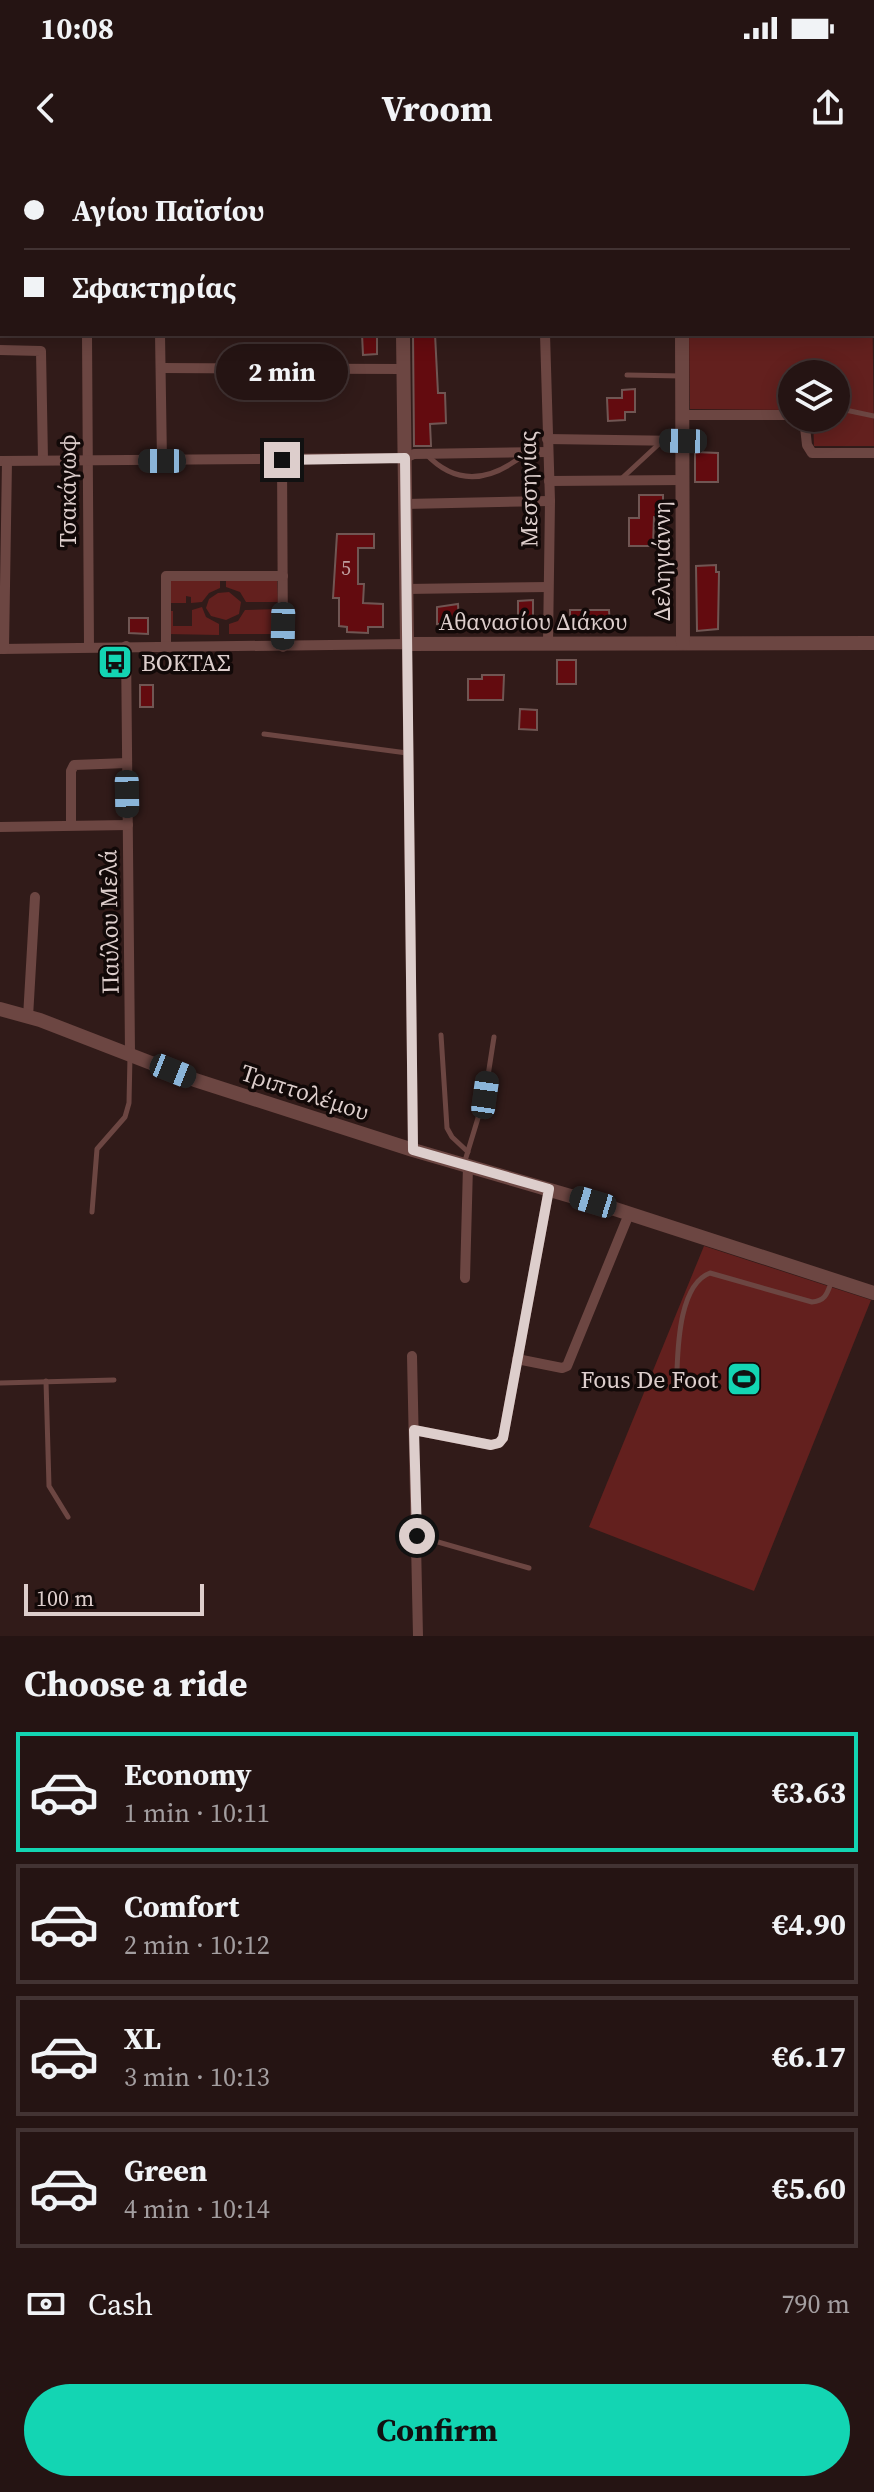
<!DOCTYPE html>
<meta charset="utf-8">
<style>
body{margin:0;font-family:"Source Serif 4",serif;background:#2d1d1c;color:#f1f3f6;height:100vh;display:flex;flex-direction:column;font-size:30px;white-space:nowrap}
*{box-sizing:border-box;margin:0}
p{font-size:26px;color:#a39ea0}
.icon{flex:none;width:44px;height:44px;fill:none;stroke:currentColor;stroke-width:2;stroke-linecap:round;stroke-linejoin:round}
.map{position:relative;height:1476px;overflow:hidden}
.details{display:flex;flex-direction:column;background:#251413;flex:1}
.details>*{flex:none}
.top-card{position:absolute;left:0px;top:0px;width:874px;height:176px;box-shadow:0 4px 20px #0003,0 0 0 2px #423333;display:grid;align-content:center;height:176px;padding:0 24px;background:#251413}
.fabs{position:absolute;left:778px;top:200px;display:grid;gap:16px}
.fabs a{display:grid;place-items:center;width:72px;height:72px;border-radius:50%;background:#251413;box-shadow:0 4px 20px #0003,0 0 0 2px #423333;font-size:40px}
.scale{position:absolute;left:24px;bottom:20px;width:180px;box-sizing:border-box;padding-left:8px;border:4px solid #ddcecc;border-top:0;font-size:22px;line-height:28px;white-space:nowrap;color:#ddcecc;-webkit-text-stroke:6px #120908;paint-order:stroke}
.end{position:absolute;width:36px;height:36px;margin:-18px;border:10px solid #ddcecc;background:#111;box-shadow:0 0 0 4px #111}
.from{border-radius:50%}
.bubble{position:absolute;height:56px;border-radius:28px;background:#251413;box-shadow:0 4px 20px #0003,0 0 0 2px #423333;font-size:26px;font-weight:700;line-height:56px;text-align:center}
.car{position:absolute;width:24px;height:48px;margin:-24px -12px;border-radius:10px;box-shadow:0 0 6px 2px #0007;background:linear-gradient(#222 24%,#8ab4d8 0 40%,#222 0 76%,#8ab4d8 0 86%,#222 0)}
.top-card b{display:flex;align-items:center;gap:28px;height:76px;font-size:30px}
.top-card b+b{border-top:2px solid #423333}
.top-card i{width:20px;height:20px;background:#f1f3f6}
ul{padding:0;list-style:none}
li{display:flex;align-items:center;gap:24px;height:120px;margin:0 16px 12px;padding:0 8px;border:4px solid #423333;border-radius:0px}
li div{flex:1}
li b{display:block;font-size:30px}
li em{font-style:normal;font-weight:700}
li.on{border-color:#13d5b3}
li>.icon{width:72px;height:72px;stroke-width:1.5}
h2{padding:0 24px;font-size:36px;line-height:96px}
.pay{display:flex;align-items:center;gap:20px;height:88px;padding:0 24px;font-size:30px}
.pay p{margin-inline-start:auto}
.primary-button{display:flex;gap:16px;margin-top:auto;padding:16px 24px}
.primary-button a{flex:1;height:92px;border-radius:48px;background:#13d5b3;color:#111;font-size:32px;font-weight:700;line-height:92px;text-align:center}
.status{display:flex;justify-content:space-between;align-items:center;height:56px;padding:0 40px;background:#251413;direction:ltr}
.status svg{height:22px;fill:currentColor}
header{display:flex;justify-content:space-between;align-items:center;height:104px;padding:0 24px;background:#251413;font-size:36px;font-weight:700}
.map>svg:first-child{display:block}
</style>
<div class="status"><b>10:08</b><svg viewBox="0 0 49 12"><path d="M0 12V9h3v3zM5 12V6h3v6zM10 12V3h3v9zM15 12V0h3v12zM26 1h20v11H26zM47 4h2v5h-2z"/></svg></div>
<header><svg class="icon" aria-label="back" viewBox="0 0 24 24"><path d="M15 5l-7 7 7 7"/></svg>Vroom<svg class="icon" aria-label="share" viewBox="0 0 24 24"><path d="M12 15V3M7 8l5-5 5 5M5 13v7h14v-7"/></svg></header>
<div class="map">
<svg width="874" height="1476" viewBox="0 0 874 1476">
<rect width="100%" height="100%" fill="#311b19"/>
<g fill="#63201e">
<polygon points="872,122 874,286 814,286 813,258 836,258 836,214 792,214 792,250 690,249 689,174 872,174"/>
<polygon points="220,418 220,428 209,433 202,442 191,443 191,437 186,436 186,443 168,443 168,419"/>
<polygon points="226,418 277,418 278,442 246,442 240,432 226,427"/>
<polygon points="229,432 241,442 239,454 226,460 211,456 206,448 209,439 218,433"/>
<polygon points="202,447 206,457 219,464 219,475 168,474 168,451 173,451 173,466 192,466 192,450"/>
<polygon points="278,449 278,474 229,474 229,464 238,461 245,450"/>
<polygon points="704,1086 871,1140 754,1431 589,1367"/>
</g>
<g fill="#630b0f" stroke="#705653" stroke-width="2">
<polygon points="362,174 377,174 377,194 363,195"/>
<polygon points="413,174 435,174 438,233 445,233 446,263 430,264 431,286 414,286"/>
<polygon points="635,229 635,252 625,252 625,260 608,261 607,238 622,238 622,230"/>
<polygon points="695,292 718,293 718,322 695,322"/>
<polygon points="639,335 663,335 663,358 654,357 653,386 629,386 629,358 639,358"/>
<polygon points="337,374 374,374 374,388 358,388 358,424 364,424 363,443 383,444 383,467 368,467 368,473 347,472 347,467 339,466 339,438 333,438"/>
<polygon points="716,405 716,412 719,412 718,469 697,471 696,406"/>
<polygon points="533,440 533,463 518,463 518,441"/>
<polygon points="458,444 459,463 437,464 437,447"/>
<polygon points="570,450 609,450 610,465 570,465"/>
<polygon points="129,458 148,458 148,474 129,473"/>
<rect x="557" y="500" width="19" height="24"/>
<polygon points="482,515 504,515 503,540 468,540 468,519 482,519"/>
<rect x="140" y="525" width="13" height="22"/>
<polygon points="520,549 537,550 537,570 519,569"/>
</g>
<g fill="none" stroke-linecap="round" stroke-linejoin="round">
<g stroke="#6c4642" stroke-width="5">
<polyline points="627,215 682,216"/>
<polyline points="836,248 874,256"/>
<path d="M 426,294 C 458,328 493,320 526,293"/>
<polyline points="620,320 660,283"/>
<polyline points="264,574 407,593"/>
<polyline points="441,875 447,968 452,977 468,992"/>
<polyline points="464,1004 485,935 494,877"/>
<polyline points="92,1052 97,989 125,957 129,943 130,896"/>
<path d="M 677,1210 C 678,1184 680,1124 710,1113 L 812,1142 C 825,1141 827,1134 831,1123"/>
<polyline points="46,1221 49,1326 68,1357"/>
<polyline points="0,1223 114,1220"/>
<polyline points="417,1376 529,1408"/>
</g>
<g stroke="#6c4642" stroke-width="10">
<polyline points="127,2 127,0"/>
<polyline points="520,2 520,0"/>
<polyline points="804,2 804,0"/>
<polyline points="848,2 848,0"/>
<polyline points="872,118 874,118"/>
<polyline points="87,174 89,487"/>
<polyline points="160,174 162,301"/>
<polyline points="545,174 550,341 548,483"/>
<polyline points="0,190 41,191 43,300"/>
<polyline points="161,208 404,209"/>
<polyline points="683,255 792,255"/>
<polyline points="804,258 807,285 812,293 874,293"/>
<polyline points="547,279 683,281"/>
<polyline points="282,300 283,487"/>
<polyline points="0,301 405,298 414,294 548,292"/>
<polyline points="549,321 684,320"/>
<polyline points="405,344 550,341"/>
<polyline points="406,429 548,427"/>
<polyline points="126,486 130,893"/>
<polyline points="166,486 166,416 283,416"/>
<polyline points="0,489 407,484 413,990"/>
<polyline points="4,489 7,301"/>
<polyline points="71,665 71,611 74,605 127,603"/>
<polyline points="0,667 128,665"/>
<polyline points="28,857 35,737"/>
<polyline points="465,1118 468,1006"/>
<polyline points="412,1196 418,1476"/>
<polyline points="517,1199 562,1208 567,1206 629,1054"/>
<polyline points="414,1270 491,1285 499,1283 503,1278 549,1029"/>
</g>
<g stroke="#6c4642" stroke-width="14">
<polyline points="401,0 401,2"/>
<polyline points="680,0 680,2"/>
<polyline points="156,2 164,0"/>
<polyline points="0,23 2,23"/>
<polyline points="403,174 407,484 874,483"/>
<polyline points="682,174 683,483"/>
<polyline points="0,849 40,860 195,920 413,990 615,1049 874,1133"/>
</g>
</g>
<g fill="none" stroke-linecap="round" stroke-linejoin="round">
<polyline stroke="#ddcecc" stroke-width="10" points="282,300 405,298 413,990 549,1029 503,1278 499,1283 491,1285 414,1270 417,1376"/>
</g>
<defs>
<g id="bus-square" transform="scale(1.8)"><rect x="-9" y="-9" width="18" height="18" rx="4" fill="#13d5b3" stroke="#120908"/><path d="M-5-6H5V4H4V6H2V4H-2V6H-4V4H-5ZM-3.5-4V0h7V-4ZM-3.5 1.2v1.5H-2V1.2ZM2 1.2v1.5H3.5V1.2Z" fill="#111"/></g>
<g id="stadium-square" transform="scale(1.8)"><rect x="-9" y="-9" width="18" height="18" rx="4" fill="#13d5b3" stroke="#120908"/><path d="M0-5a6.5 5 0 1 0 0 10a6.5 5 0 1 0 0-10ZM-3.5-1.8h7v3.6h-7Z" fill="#111"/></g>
</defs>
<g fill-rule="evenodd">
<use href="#bus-square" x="115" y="502"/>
<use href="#stadium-square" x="744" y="1219"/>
</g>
<g text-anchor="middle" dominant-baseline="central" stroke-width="7" stroke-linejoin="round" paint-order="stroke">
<g font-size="20" fill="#be9d9d">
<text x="346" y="408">5</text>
</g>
<g font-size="24" fill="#ddcecc" stroke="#120908">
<text transform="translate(528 329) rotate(-91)">Μεσσηνίας</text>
<text transform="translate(67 331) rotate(-90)">Τσακάγωφ</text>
<text transform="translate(661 401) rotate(-90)">Δεληγιάννη</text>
<text x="533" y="461">Αθανασίου Διάκου</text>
<text transform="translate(109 762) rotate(-91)">Παύλου Μελά</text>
<text transform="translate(305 932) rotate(18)">Τριπτολέμου</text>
</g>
<g font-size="24" fill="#ddcecc" stroke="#120908" text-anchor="start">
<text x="141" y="502">ΒΟΚΤΑΣ</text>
<text x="718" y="1219" text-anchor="end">Fous De Foot</text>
</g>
</g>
</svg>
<div class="fabs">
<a><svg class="icon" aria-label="layers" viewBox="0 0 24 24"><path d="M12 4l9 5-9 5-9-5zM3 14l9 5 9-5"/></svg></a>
</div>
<div class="scale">100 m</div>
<i class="end from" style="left:417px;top:1376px"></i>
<i class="end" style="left:282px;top:300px"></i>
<div class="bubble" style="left:216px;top:184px;width:132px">2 min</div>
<i class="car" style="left:683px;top:281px;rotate:271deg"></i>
<i class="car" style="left:162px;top:301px;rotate:270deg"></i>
<i class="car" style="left:283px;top:466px;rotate:181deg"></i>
<i class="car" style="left:127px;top:634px;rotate:179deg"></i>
<i class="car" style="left:173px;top:911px;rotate:112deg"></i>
<i class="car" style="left:485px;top:935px;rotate:8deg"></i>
<i class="car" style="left:593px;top:1042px;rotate:287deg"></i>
<div class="top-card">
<b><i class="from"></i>Αγίου Παϊσίου</b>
<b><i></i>Σφακτηρίας</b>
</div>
</div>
<section class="details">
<h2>Choose a ride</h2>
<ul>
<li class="on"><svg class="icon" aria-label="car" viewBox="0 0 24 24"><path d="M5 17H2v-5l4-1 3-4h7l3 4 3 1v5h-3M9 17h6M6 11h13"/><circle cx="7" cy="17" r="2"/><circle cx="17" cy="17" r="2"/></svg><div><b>Economy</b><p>1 min · 10:11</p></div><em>€3.63</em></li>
<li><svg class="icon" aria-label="car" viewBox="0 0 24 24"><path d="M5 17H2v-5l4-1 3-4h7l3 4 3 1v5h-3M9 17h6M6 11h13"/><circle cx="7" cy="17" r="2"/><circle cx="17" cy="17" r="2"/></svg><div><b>Comfort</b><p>2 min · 10:12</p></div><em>€4.90</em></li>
<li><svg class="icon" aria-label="car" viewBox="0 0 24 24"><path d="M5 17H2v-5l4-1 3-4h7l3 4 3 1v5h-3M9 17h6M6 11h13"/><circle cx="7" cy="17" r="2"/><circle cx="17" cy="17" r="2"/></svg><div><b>XL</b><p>3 min · 10:13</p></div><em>€6.17</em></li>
<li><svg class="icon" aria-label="car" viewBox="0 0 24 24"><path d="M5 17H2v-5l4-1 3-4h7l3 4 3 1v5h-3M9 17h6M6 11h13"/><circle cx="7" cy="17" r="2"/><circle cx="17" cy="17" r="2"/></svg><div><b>Green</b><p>4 min · 10:14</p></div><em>€5.60</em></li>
</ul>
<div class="pay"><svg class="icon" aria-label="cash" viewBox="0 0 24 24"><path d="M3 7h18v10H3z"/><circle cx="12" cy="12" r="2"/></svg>Cash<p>790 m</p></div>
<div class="primary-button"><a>Confirm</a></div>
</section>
